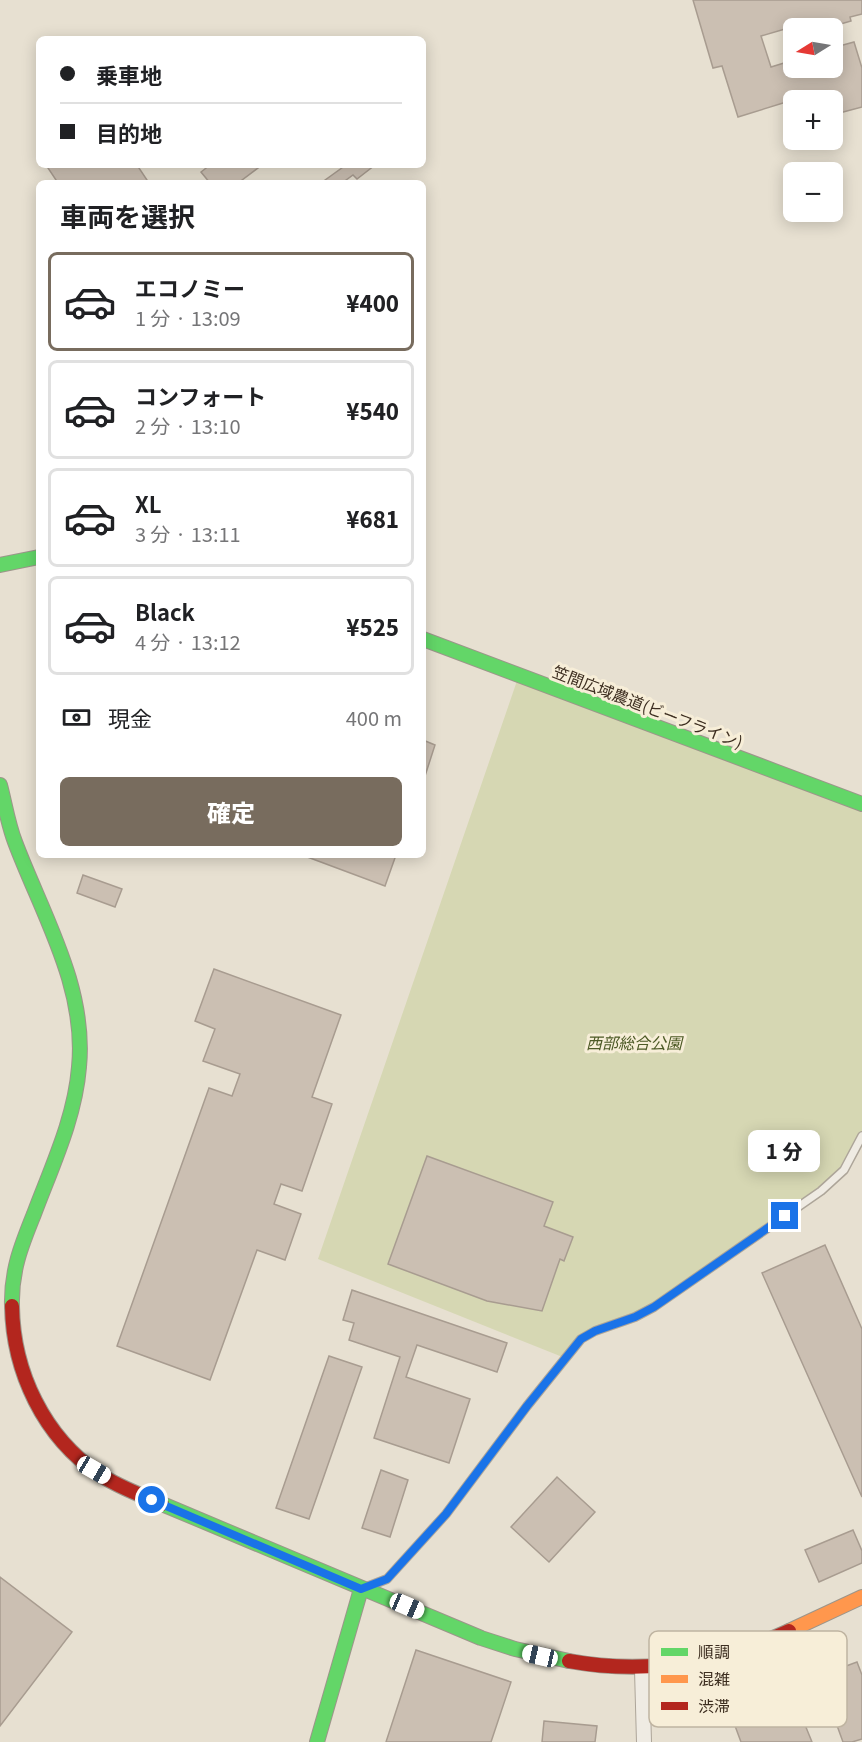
<!DOCTYPE html>
<html lang="ja">
<meta charset="utf-8">
<style>
body{margin:0;font-family:Georgia,"Noto Sans JP",serif;background:#f2f2f2;color:#202124;height:100vh;display:flex;flex-direction:column;font-size:22px;white-space:nowrap}
*{box-sizing:border-box;margin:0}
p{font-size:20px;color:#757577}
.icon{flex:none;width:33px;height:33px;fill:none;stroke:currentColor;stroke-width:2;stroke-linecap:round;stroke-linejoin:round}
.map{position:relative;flex:1;overflow:hidden}
.sheet{position:absolute;left:36px;top:180px;width:390px;height:678px;display:flex;flex-direction:column;background:#fff;border-radius:9px;box-shadow:0 3px 15px #0003}
.sheet>*{flex:none}
.top-card{position:absolute;left:36px;top:36px;width:390px;height:132px;border-radius:9px;box-shadow:0 3px 15px #0003;display:grid;align-content:center;height:132px;padding:0 24px;background:#fff}
.needle{width:39px;rotate:259deg}
.controls{position:absolute;left:783px;top:18px;display:grid;gap:12px}
.controls a{display:grid;place-items:center;width:60px;height:60px;border-radius:9px;background:#fff;box-shadow:0 3px 15px #0003;font-size:30px}
.end{position:absolute;width:27px;height:27px;margin:-14px;border:8px solid #1a73e8;background:#fff;box-shadow:0 0 0 3px #fff}
.from{border-radius:50%}
.bubble{position:absolute;height:42px;border-radius:9px;background:#fff;box-shadow:0 3px 15px #0003;font-size:20px;font-weight:800;line-height:42px;text-align:center}
.car{position:absolute;width:18px;height:36px;margin:-18px -9px;border-radius:8px;box-shadow:0 0 4px 2px #0007;background:linear-gradient(#fff 24%,#345 0 40%,#fff 0 76%,#345 0 86%,#fff 0)}
.top-card b{display:flex;align-items:center;gap:21px;height:57px;font-size:22px}
.top-card b+b{border-top:2px solid #e0e0e0}
.top-card i{width:15px;height:15px;background:#202124}
ul{padding:0;list-style:none}
li{display:flex;align-items:center;gap:18px;height:99px;margin:0 12px 9px;padding:0 12px;border:3px solid #e0e0e0;border-radius:9px}
li div{flex:1}
li b{display:block;font-size:22px}
li em{font-style:normal;font-weight:800}
li.selected{border-color:#786c5e}
li>.icon{width:54px;height:54px;stroke-width:1.5}
h2{padding:0 24px;font-size:27px;line-height:72px}
.pay{display:flex;align-items:center;gap:15px;height:66px;padding:0 24px;font-size:22px}
.pay p{margin-inline-start:auto}
.button{display:flex;gap:12px;margin-top:auto;padding:12px 24px}
.button a{flex:1;height:69px;border-radius:9px;background:#786c5e;color:#fff;font-size:24px;font-weight:800;line-height:69px;text-align:center}
.map>svg:first-child{display:block}
</style>
<div class="map">
<svg width="862" height="1742" viewBox="0 0 862 1742">
<rect width="100%" height="100%" fill="#e7e0d1"/>
<polygon fill="#d6d7b3" points="519,675 862,804 862,1136 853,1154 821,1191 654,1307 595,1331 565,1358 318,1259"/>
<g fill="#cbbfb2" stroke="#a89c90" stroke-width="1.5">
<polygon points="693,0 862,0 862,14 850,17 851,21 827,28 811,28 809,22 761,36 771,67 784,63 785,68 832,68 832,48 854,42 862,68 862,107 832,115 832,100 811,100 809,95 738,117 722,66 713,68"/>
<polygon points="46,165 137,165 149,183 58,183"/>
<polygon points="210,165 262,165 238,183 210,183 201,172"/>
<polygon points="346,165 375,165 357,179 353,175 342,183 321,183"/>
<polygon points="423,740 435,745 425,776 423,775"/>
<polygon points="302,855 396,855 385,886"/>
<polygon points="83,875 122,889 115,907 77,893"/>
<polygon points="214,969 341,1015 312,1097 332,1104 302,1191 281,1184 274,1204 301,1214 285,1260 257,1250 210,1380 117,1346 209,1088 232,1096 240,1074 203,1061 215,1029 195,1021"/>
<polygon points="427,1156 553,1202 544,1226 573,1237 564,1261 560,1259 542,1311 487,1301 388,1264"/>
<polygon points="825,1245 862,1329 862,1497 762,1273"/>
<polygon points="352,1290 507,1343 497,1372 417,1345 406,1377 470,1399 449,1463 374,1438 400,1357 349,1340 354,1323 343,1320"/>
<polygon points="329,1356 362,1367 309,1519 276,1508"/>
<polygon points="381,1470 408,1480 390,1537 362,1528"/>
<polygon points="557,1477 595,1512 549,1562 511,1527"/>
<polygon points="853,1530 862,1551 862,1563 819,1582 805,1550"/>
<polygon points="0,1577 72,1632 0,1726"/>
<polygon points="416,1650 511,1682 491,1742 386,1742"/>
<polygon points="857,1662 862,1675 862,1739 852,1742 843,1742 819,1676"/>
<polygon points="783,1671 812,1742 741,1742 721,1688"/>
<polygon points="544,1721 597,1726 595,1742 542,1742"/>
</g>
<g fill="none" stroke-linecap="round" stroke-linejoin="round">
<g stroke="#ada599" stroke-width="10">
<polyline id="lane" points="369,1586 387,1579 446,1514 527,1406 581,1339 595,1331 635,1317 654,1307 821,1191 844,1170 862,1136"/>
</g>
<g stroke="#ada599" stroke-width="16">
<polyline id="street" points="642,1670 644,1742"/>
</g>
<g stroke="#9c958a" stroke-width="16">
<g id="fast">
<polyline points="0,565 39,557"/>
<polyline points="423,639 862,804"/>
<path d="M 0,785 C 5,804 8,824 15,842 C 42,914 87,987 79,1067 C 75,1118 52,1166 34,1214 C 21,1246 11,1271 12,1306"/>
<polyline points="162,1504 481,1638 515,1649 569,1661"/>
<polyline points="317,1742 361,1589"/>
</g>
</g>
<g stroke="#9c958a" stroke-width="16">
<polyline id="slow" points="789,1631 862,1597"/>
</g>
<g stroke="#9c958a" stroke-width="16">
<g id="jam">
<path d="M 12,1306 C 13,1372 44,1437 99,1474 C 118,1487 141,1495 162,1504"/>
<path d="M 569,1661 C 646,1675 719,1663 789,1631"/>
</g>
</g>
<use href="#lane" stroke="#efebe3" stroke-width="7"/>
<use href="#street" stroke="#efebe3" stroke-width="14"/>
<use href="#fast" stroke="#63d668" stroke-width="14"/>
<use href="#slow" stroke="#ff974d" stroke-width="14"/>
<use href="#jam" stroke="#b3261e" stroke-width="14"/>
</g>
<g fill="none" stroke-linecap="round" stroke-linejoin="round">
<polyline stroke="#1a73e8" stroke-width="8" points="152,1500 361,1589 387,1579 446,1514 527,1406 581,1339 595,1331 635,1317 654,1307 785,1216"/>
</g>
<g text-anchor="middle" dominant-baseline="central" stroke-width="6" stroke-linejoin="round" paint-order="stroke">
<g font-size="16" fill="#3d2e20" stroke="#f7eed8">
<text transform="translate(648 706) rotate(21)">笠間広域農道(ビーフライン)</text>
</g>
<g font-size="16" font-style="italic" fill="#4d5a26" stroke="#f7eed8">
<text x="634" y="1042">西部総合公園</text>
</g>
</g>
<rect x="649" y="1631" width="198" height="96" rx="9" fill="#f7eed8" stroke="#bfb4a1" stroke-width="1.5"/>
<rect x="661" y="1648" width="27" height="8" fill="#63d668"/>
<rect x="661" y="1675" width="27" height="8" fill="#ff974d"/>
<rect x="661" y="1702" width="27" height="8" fill="#b3261e"/>
<g font-size="16" fill="#3d2e20">
<text x="698" y="1658">順調</text>
<text x="698" y="1685">混雑</text>
<text x="698" y="1712">渋滞</text>
</g>
</svg>
<div class="controls">
<a><svg class="needle" viewBox="-14 -14 28 28"><path d="M0-13l5 13h-10z" fill="#e53935"/><path d="M0 13l5-13h-10z" fill="#757577"/></svg></a>
<a>+</a>
<a>−</a>
</div>
<i class="end from" style="left:152px;top:1500px"></i>
<i class="end" style="left:785px;top:1216px"></i>
<div class="bubble" style="left:748px;top:1130px;width:72px">1 分</div>
<i class="car" style="left:94px;top:1470px;rotate:120deg"></i>
<i class="car" style="left:407px;top:1606px;rotate:113deg"></i>
<i class="car" style="left:540px;top:1656px;rotate:283deg"></i>
<div class="top-card">
<b><i class="from"></i>乗車地</b>
<b><i></i>目的地</b>
</div>
<section class="sheet">
<h2>車両を選択</h2>
<ul>
<li class="selected"><svg class="icon" aria-label="car" viewBox="0 0 24 24"><path d="M5 17H2v-5l4-1 3-4h7l3 4 3 1v5h-3M9 17h6M6 11h13"/><circle cx="7" cy="17" r="2"/><circle cx="17" cy="17" r="2"/></svg><div><b>エコノミー</b><p>1 分 · 13:09</p></div><em>¥400</em></li>
<li><svg class="icon" aria-label="car" viewBox="0 0 24 24"><path d="M5 17H2v-5l4-1 3-4h7l3 4 3 1v5h-3M9 17h6M6 11h13"/><circle cx="7" cy="17" r="2"/><circle cx="17" cy="17" r="2"/></svg><div><b>コンフォート</b><p>2 分 · 13:10</p></div><em>¥540</em></li>
<li><svg class="icon" aria-label="car" viewBox="0 0 24 24"><path d="M5 17H2v-5l4-1 3-4h7l3 4 3 1v5h-3M9 17h6M6 11h13"/><circle cx="7" cy="17" r="2"/><circle cx="17" cy="17" r="2"/></svg><div><b>XL</b><p>3 分 · 13:11</p></div><em>¥681</em></li>
<li><svg class="icon" aria-label="car" viewBox="0 0 24 24"><path d="M5 17H2v-5l4-1 3-4h7l3 4 3 1v5h-3M9 17h6M6 11h13"/><circle cx="7" cy="17" r="2"/><circle cx="17" cy="17" r="2"/></svg><div><b>Black</b><p>4 分 · 13:12</p></div><em>¥525</em></li>
</ul>
<div class="pay"><svg class="icon" aria-label="cash" viewBox="0 0 24 24"><path d="M3 7h18v10H3z"/><circle cx="12" cy="12" r="2"/></svg>現金<p>400 m</p></div>
<div class="button"><a>確定</a></div>
</section>
</div>
